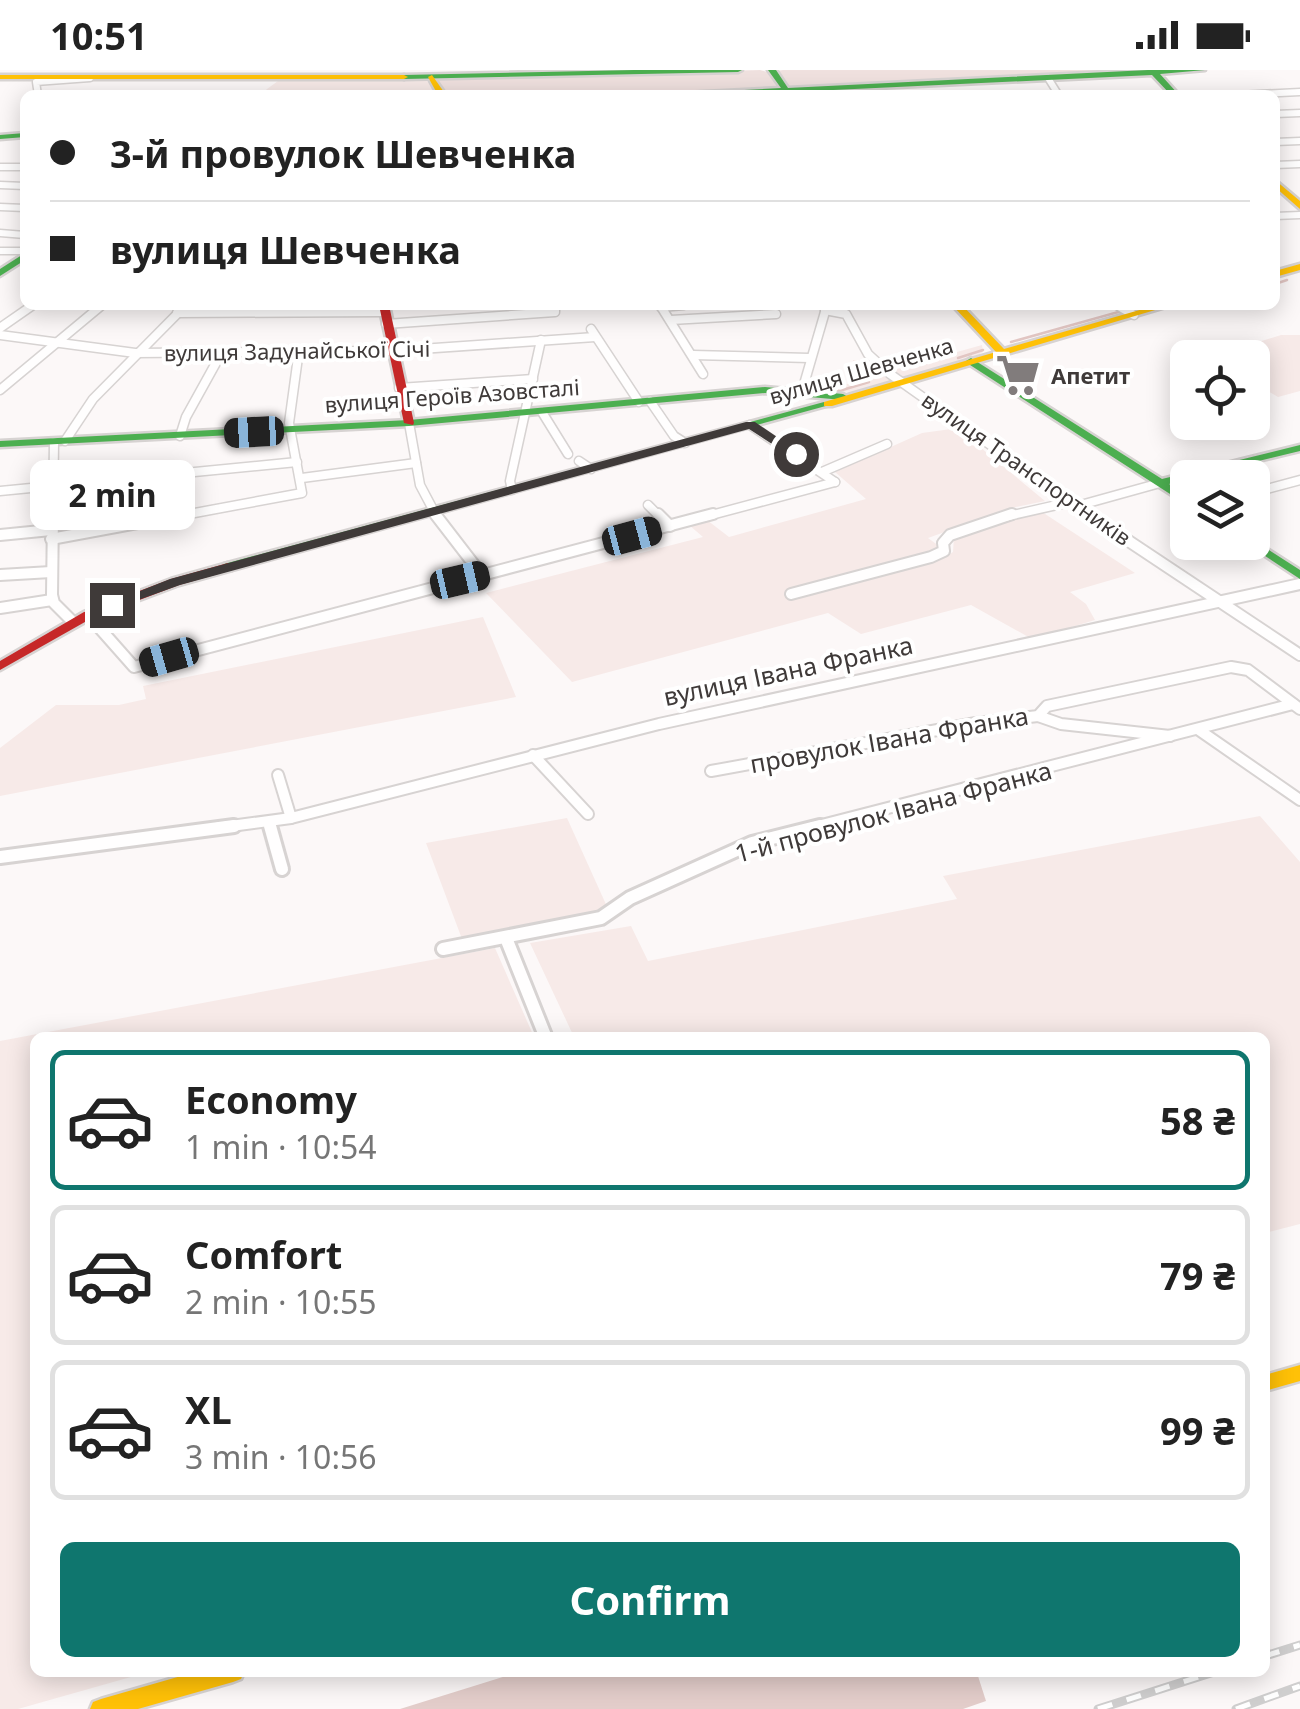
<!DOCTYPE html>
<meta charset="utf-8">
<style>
body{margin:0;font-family:"Noto Sans",sans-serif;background:#f6f6f6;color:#222;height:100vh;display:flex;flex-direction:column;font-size:38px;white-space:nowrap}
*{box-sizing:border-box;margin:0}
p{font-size:32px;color:#767676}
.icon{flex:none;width:55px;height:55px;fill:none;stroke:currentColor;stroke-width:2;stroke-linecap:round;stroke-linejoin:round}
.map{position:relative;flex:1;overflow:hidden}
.details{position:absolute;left:30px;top:962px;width:1240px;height:645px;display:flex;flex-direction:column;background:#fff;border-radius:15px;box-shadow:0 5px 25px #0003}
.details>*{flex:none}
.top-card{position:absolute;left:20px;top:20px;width:1260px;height:220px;border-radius:15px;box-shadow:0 5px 25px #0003;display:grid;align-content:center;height:220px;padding:0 30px;background:#fff}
.tools{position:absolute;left:1170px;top:270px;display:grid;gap:20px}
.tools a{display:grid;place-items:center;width:100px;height:100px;border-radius:15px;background:#fff;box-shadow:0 5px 25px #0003;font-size:50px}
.end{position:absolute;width:45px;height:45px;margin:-22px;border:12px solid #3f3a39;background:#fff;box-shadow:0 0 0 5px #fff}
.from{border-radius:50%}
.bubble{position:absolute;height:70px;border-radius:15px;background:#fff;box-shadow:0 5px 25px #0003;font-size:32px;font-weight:700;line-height:70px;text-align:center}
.car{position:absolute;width:30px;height:60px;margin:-30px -15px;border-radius:12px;box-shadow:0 0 8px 2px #0007;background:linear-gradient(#222 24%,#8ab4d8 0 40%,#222 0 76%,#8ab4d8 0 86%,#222 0)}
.top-card b{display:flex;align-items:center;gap:35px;height:95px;font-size:38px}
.top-card b+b{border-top:2px solid #e0e0e0}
.top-card i{width:25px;height:25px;background:#222}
ul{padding:18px 0 0;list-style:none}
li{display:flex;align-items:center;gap:30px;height:140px;margin:0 20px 15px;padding:0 10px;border:5px solid #e0e0e0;border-radius:15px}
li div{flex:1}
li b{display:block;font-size:38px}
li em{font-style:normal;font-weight:700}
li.active{border-color:#0f766e}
li>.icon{width:90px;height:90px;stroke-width:1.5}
.action{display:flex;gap:20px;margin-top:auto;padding:20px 30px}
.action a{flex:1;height:115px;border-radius:15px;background:#0f766e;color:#fff;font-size:40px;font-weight:700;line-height:115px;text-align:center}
.status{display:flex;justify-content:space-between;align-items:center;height:70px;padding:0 50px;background:#fff;direction:ltr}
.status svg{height:28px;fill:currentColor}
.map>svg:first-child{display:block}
</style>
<div class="status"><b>10:51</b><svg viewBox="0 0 49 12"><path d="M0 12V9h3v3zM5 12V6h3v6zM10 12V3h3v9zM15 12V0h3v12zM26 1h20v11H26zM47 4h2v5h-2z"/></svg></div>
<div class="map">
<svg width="1300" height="1639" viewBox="0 0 1300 1639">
<rect width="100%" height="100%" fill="#fcf8f8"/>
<g fill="#f7eae8">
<polygon points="425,9 433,17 431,22 437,25 259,25 278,11"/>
<polygon points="1281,265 1300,265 1300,321 1278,327 1253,312 1252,288 1211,287"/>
<polygon points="982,275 983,282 978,285 856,322 820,321 859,311 861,306 852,300 853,290 869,290 884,301 893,300"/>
<polygon points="966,357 971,360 963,363 1045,431 1011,438 928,468 939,476 938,480 800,525 945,487 953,482 954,467 1039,440 1135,503 1070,522 1086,534 1095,550 1032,569 971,535 861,564 828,543 572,612 486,523 703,467 689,455 707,450 729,467 866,429 835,402 922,363"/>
<polygon points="483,547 516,627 0,726 0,678 56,635 119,635 146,629 143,616"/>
<polygon points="1260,746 1300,792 1300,1154 1265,1163 1265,968 574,967 530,873 631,856 648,891 957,829 943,806"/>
<polygon points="567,748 609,841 462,869 426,773"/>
<polygon points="495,878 534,967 35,968 35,1602 145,1603 18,1639 0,1639 0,971"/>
</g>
<g fill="#f0e1df">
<polygon points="760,0 770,3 778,19 670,25 446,25 438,10"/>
<polygon points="1149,0 786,18 777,1 783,0"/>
</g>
<polygon fill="#e3cdca" points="519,1602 977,1603 986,1631 963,1639 400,1639"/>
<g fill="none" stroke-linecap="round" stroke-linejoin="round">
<g stroke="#e2c6c3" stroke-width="2.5">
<polyline points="1275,214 1287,210"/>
<polyline points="1186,237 1193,235"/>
<polyline points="1130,239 1145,235"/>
<polyline points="1011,272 1122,241"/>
<polyline points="958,288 983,280"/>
<polyline points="829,324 869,312"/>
</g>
<g stroke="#d7d3d2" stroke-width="9">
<g id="street-far3">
<polyline points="1048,8 1058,24"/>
<polyline points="38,25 36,12 90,8"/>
<polyline points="1239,25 1300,22"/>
<polyline points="1275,44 1300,43"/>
<polyline points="1275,72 1300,71"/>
<polyline points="1275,95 1300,94"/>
<polyline points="0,97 25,97"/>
<polyline points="0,115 25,116"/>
<polyline points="0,137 25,138"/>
<polyline points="1275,146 1300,145"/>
<polyline points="0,163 25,165"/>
<polyline points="0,181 25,181"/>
</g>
</g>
<g stroke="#d7d3d2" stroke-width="11">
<g id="street-far2">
<polyline points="660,235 703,304"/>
<polyline points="1117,235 1134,245"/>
<polyline points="661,237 684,235"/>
<polyline points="825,240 846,244 868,284 890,304 1092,447"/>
<polyline points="177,243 386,242"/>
<polyline points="671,250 776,244"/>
<polyline points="386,254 555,242 555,235"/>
<polyline points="0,258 33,235"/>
<polyline points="591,259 639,332"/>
<polyline points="0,265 135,283 392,281 595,267"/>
<polyline points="693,285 809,288"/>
<polyline points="399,318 533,309"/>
<polyline points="0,320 102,235"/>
<polyline points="802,321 827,235"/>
<polyline points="650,331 674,366 685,373"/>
<polyline points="542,342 568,384"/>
<polyline points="409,353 420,415 437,447"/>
<polyline points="750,355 835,412"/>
<polyline points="180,366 186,347 222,282"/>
<polyline points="65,371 93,329 186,235"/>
<polyline points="579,391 591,399"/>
<polyline points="822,402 887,374"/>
<polyline points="302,408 416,393"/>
<polyline points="512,420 510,411 541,270"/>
<polyline points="0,421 297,392"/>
<polyline points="1252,423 1300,410"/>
<polyline points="648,435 660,447"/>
<polyline points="1077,436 1160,413"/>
<polyline points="53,447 54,372"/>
<polyline points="173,447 302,423 289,353 299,280"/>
<polyline points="704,447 835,412"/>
<polyline points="1004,447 1070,432"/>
</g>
</g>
<g stroke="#d7d3d2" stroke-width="14">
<g id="street-far1">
<polyline points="53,444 52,525 54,533 73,552"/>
<polyline points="435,444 482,505"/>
<polyline points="658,444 670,456"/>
<polyline points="1088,444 1300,585"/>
<polyline points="0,465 51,460"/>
<polyline points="51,469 186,444"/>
<polyline points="0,505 51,502"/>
<polyline points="791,524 931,487 944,481 943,473 950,465 1012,444"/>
<polyline points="0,538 52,530"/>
<polyline points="88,545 134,597 713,444"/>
<polyline points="1038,646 1061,654 1170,666"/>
<polyline points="1199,660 1300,730"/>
<polyline points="533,685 588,744"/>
<polyline points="711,701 976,653 1038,646 1047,636 1231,597 1248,600 1300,639"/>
<polyline points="278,705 291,748"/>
<polyline points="269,752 271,758"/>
<polyline points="216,758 291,748 659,654 1300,514"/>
<polyline points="810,758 1293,634"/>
</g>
</g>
<g stroke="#d7d3d2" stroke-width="18">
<g id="street">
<polyline points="270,756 282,799"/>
<polyline points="0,787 234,756"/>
<polyline points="506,868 546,968"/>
<polyline points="443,879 601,848 630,828 752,773 820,756"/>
</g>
</g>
<g stroke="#d7d3d2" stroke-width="5">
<g id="fast">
<polygon points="634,0 742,0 738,2 404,9 400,7 404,5"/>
<polygon points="768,0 776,0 788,18 1148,0 1205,0 1160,4 1179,25 1171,25 1152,5 791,22 793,25 785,25 784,22 681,25 685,23 781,18"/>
<polygon points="25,63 25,67 0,69 0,65"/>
<polygon points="25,183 25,190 0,206 0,199"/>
<polygon points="971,288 1162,409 1300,375 1300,381 1188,408 1169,414 1188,426 1188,434 1184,433 967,293 966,291"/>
<polygon points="765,317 843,324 848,327 843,330 765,323 409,356 0,377 0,371 409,350"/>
<polygon points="824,332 833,334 232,500 224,500 222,497 224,494"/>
<polygon points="1252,469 1300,500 1300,509 1244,472 1252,472"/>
</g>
</g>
<g stroke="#d7d3d2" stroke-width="5">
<g id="slow">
<polygon points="0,5 404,5 408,7 404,9 0,9"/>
<polygon points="432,5 446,25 438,25 428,7"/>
<polygon points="1275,110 1300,131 1300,139 1275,117"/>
<polygon points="1300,194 1300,200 1275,207 1275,201"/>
<polygon points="952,235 962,235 1004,279 1157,235 1172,235 832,336 824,336 824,332 996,282"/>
<polygon points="1300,1295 1300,1311 1265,1321 1265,1305"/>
<polygon points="195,1602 244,1602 241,1609 233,1612 138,1639 90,1639 93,1632 101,1629"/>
</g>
</g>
<g stroke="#d7d3d2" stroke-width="5">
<g id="jam">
<polygon points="379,235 389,235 414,353 413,355 404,353"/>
<polygon points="228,493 232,494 232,500 179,515 92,548 0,600 0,591 84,542 171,509"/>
</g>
</g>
<use href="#street-far3" stroke="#fffefe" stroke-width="6"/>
<use href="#street-far2" stroke="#fffefe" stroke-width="8"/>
<use href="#street-far1" stroke="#fffefe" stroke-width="10"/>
<use href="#street" stroke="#fffefe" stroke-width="12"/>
<use href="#fast" fill="#4caf50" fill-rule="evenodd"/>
<use href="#slow" fill="#ffc107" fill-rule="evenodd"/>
<use href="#jam" fill="#c62828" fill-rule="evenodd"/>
<g stroke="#cfcece" stroke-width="9">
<g id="rail">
<polyline points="1265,1586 1300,1575"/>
<polyline points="1098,1639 1214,1602"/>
<polyline points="1236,1639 1300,1616"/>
</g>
</g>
<use href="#rail" stroke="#fff" stroke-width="5" stroke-dasharray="15" stroke-linecap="butt"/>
</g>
<polygon fill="#3f3a39" points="746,352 755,352 802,384 792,387 749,359 180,515 116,538 105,535 170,509"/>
<defs>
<g id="supermarket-bare" transform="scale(3.45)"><path d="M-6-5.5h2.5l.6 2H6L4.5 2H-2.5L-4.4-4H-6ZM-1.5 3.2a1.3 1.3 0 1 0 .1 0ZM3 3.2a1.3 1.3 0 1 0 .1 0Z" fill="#817c7c" stroke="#fff" stroke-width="2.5" paint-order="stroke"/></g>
</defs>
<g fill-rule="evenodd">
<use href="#supermarket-bare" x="1018" y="305"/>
</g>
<g text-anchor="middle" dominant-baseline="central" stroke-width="8" stroke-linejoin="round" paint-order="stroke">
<g font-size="22" fill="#3f3a39" stroke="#fff">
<text transform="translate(297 280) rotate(-1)">вулиця Задунайської Січі</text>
<text transform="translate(861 300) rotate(-16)">вулиця Шевченка</text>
<text transform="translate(452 325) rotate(-4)">вулиця Героїв Азовсталі</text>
<text transform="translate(1027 398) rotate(35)">вулиця Транспортників</text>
</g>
<g font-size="22" font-weight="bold" fill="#3f3a39" stroke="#fff" text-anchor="start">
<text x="1051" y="305">Апетит</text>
</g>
<g font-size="25" fill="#3f3a39" stroke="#fff">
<text transform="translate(788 600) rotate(-12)">вулиця Івана Франка</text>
<text transform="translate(889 669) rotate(-10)">провулок Івана Франка</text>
<text transform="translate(893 741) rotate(-15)">1-й провулок Івана Франка</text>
</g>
</g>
</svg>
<div class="tools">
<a><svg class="icon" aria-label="locate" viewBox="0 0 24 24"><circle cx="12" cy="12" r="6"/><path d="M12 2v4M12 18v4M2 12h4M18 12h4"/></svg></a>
<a><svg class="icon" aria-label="layers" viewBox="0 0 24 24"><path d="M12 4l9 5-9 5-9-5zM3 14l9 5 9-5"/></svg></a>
</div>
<i class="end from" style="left:796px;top:384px"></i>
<i class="end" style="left:112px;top:535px"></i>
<div class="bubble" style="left:30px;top:390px;width:165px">2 min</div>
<i class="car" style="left:254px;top:362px;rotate:267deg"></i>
<i class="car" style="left:632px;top:466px;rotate:75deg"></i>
<i class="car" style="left:460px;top:510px;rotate:77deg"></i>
<i class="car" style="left:169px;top:587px;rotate:254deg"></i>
<div class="top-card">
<b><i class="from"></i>3-й провулок Шевченка</b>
<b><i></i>вулиця Шевченка</b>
</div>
<section class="details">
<ul>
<li class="active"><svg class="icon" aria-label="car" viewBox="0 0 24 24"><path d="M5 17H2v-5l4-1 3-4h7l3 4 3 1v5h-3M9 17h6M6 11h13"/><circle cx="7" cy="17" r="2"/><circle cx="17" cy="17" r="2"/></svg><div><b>Economy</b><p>1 min · 10:54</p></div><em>58 ₴</em></li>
<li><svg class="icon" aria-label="car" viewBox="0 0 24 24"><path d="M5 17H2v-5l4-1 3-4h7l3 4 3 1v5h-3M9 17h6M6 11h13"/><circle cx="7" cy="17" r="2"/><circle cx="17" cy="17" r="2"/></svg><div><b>Comfort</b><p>2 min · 10:55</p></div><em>79 ₴</em></li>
<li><svg class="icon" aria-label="car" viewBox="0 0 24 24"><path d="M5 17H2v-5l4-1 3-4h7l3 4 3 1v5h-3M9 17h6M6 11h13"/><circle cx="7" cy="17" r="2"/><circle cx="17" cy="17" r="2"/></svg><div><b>XL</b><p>3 min · 10:56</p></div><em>99 ₴</em></li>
</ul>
<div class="action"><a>Confirm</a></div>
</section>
</div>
